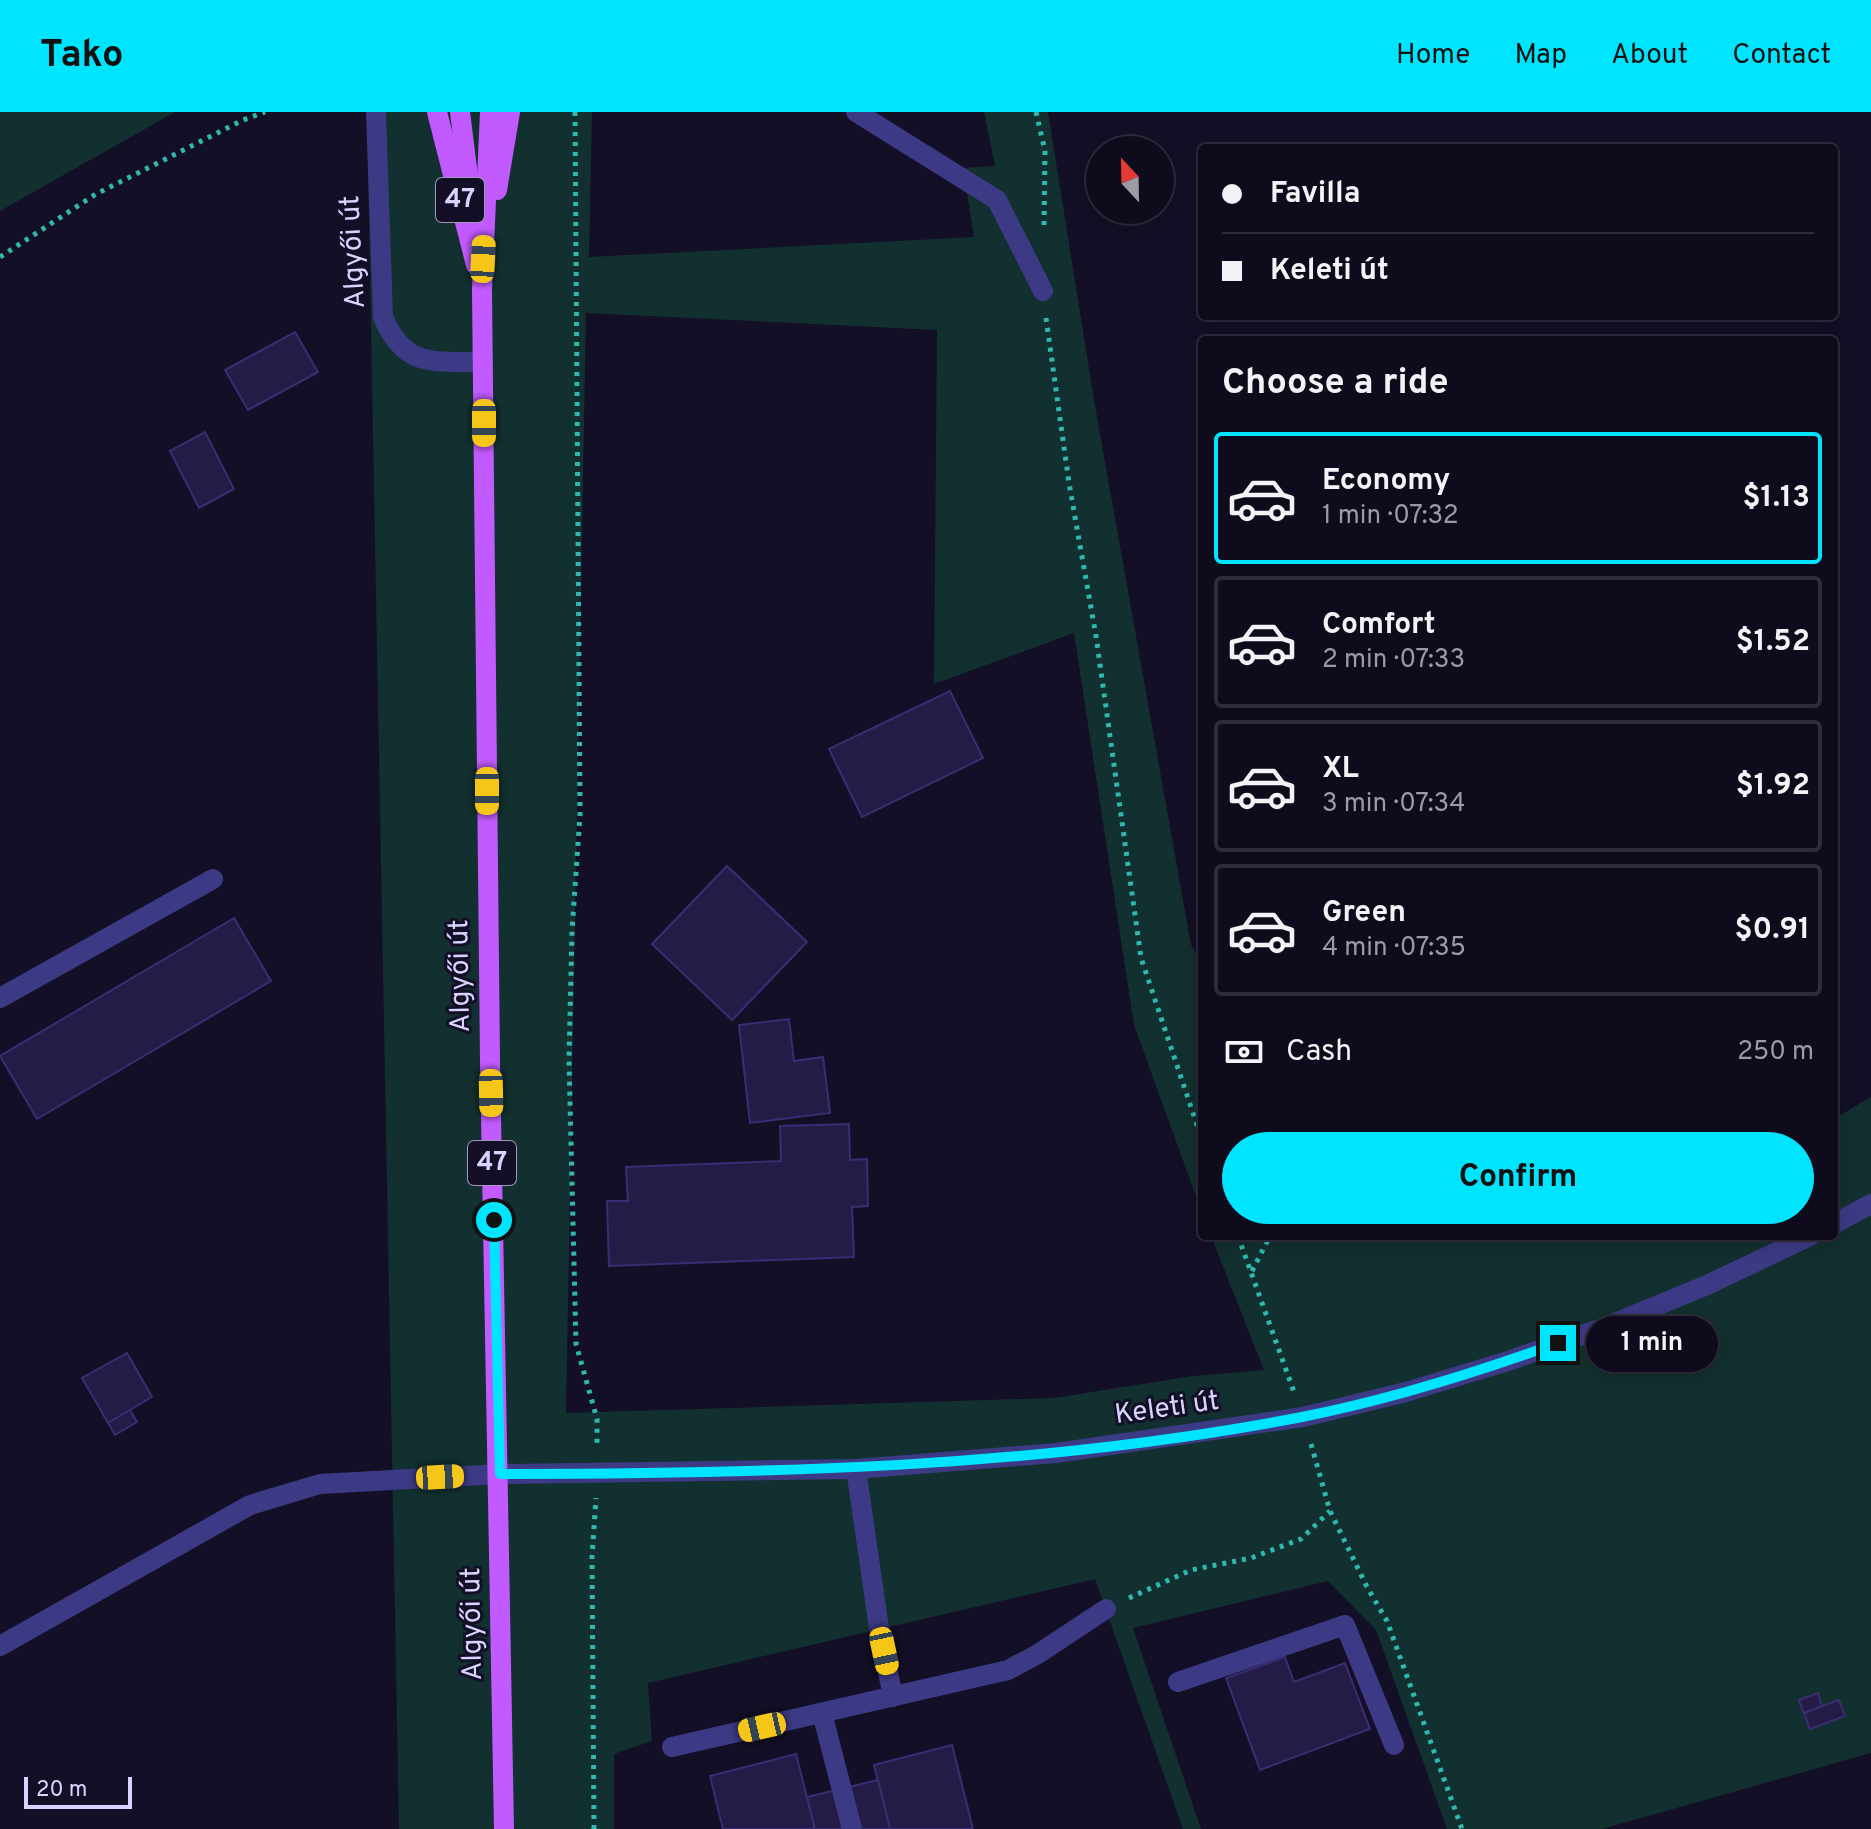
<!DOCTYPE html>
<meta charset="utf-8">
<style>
body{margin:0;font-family:Overpass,sans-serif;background:#171425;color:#f1f3f6;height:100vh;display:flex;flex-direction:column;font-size:30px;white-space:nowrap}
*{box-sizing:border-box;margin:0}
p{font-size:26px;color:#9b9ba3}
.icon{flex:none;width:44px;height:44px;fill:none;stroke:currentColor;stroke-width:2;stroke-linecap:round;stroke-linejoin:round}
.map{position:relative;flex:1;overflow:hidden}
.panel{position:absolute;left:1198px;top:224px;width:640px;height:904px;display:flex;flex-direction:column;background:#0e0b1c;border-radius:8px;box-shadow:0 4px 20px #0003,0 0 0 2px #2e2b3b}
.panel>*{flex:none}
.hud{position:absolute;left:1198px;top:32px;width:640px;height:176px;border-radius:8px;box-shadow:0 4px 20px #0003,0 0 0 2px #2e2b3b;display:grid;align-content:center;height:176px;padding:0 24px;background:#0e0b1c}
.needle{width:52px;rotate:338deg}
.tools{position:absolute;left:1086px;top:24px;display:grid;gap:16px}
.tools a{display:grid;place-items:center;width:88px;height:88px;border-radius:50%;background:#0e0b1c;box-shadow:0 4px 20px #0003,0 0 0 2px #2e2b3b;font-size:40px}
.scale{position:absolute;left:24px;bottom:20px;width:108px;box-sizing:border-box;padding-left:8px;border:4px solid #d9d4ff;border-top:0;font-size:22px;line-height:28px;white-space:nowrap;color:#d9d4ff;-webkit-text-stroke:6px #130f26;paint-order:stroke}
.end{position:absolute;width:36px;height:36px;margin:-18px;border:10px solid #00e5ff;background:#111;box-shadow:0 0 0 4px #111}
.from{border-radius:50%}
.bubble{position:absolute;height:56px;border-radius:28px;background:#0e0b1c;box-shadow:0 4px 20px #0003,0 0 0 2px #2e2b3b;font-size:26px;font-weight:700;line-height:56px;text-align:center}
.car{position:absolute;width:24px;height:48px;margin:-24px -12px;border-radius:10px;box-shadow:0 0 6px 2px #0007;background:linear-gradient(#f5c518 24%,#345 0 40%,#f5c518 0 76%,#345 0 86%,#f5c518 0)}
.hud b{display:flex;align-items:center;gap:28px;height:76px;font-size:30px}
.hud b+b{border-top:2px solid #2e2b3b}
.hud i{width:20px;height:20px;background:#f1f3f6}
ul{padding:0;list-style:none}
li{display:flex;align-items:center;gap:24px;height:132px;margin:0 16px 12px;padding:0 8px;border:4px solid #2e2b3b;border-radius:8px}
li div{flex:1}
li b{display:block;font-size:30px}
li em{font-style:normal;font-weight:700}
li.selected{border-color:#00e5ff}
li>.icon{width:72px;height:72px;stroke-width:1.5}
h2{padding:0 24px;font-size:36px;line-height:96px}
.pay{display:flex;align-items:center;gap:20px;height:88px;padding:0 24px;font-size:30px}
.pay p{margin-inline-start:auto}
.action{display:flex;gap:16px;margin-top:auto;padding:16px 24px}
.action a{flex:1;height:92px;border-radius:48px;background:#00e5ff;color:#111;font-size:32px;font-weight:700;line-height:92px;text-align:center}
header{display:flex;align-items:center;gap:48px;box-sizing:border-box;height:112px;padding:0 40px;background:#00e5ff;color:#111}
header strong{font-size:38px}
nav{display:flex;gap:44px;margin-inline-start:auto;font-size:28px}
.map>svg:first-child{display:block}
</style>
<header>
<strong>Tako</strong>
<nav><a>Home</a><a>Map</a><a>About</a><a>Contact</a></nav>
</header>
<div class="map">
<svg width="1871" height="1717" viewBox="0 0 1871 1717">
<rect width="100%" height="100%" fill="#130f26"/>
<g fill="#12302f">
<polygon points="0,0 175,0 0,99"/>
<polygon points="367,0 592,0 589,145 974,125 963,56 995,54 984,0 1048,0 1094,288 1191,833 1202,849 1202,1101 1134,913 1074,521 934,572 937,218 586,201 566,1301 1054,1286 1193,1264 1264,1258 1211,1124 1834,1124 1834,1007 1871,985 1871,1641 1602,1717 1447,1717 1376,1518 1328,1469 1133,1516 1201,1717 1183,1717 1095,1467 648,1571 652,1629 614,1642 614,1717 399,1717"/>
</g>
<g fill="#241b47" stroke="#3b2d73" stroke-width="2">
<polygon points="295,220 318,260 248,298 225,258"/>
<polygon points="205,320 234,377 199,396 170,339"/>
<polygon points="950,579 983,646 862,705 829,637"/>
<polygon points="727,754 807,830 732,908 652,832"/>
<polygon points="234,806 271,869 37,1007 0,944"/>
<polygon points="789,907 794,949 823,945 830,1001 750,1011 739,913"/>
<polygon points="849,1012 850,1048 867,1047 868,1094 852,1095 854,1145 609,1154 607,1089 628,1089 626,1055 781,1049 780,1014"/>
<polygon points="127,1241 152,1285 108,1311 82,1266"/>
<polygon points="130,1298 137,1310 115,1323 108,1311"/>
<polygon points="1285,1545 1294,1570 1345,1551 1370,1617 1260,1658 1226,1566"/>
<polygon points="1818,1581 1822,1594 1804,1601 1799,1588"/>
<polygon points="1839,1588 1845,1604 1810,1617 1804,1601"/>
<polygon points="952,1633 973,1717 890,1717 874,1653"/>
<polygon points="796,1642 815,1717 723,1717 710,1664"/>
<polygon points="878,1668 890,1717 815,1717 807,1685"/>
</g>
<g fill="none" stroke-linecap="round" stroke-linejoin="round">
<g stroke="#2fb8b0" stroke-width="5" stroke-dasharray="4 6" stroke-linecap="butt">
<polyline points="575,0 580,703 572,819 569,948 576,1232 597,1307 597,1332"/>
<polyline points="1036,0 1045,39 1044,116"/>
<polyline points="0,145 96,82 243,8 265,0"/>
<polyline points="1046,206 1069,371 1096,524 1141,846 1202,1028"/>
<polyline points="1238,1124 1294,1280"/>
<polyline points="1252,1159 1270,1124"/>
<polyline points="1311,1332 1330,1399 1367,1475 1387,1509 1462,1717"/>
<polyline points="1129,1486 1191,1458 1251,1446 1301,1427 1330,1399"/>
<polyline points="594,1717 592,1445 596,1386"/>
</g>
<g stroke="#3d3a85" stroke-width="20">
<path d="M 376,0 L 383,205 C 405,257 434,249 483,250"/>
<polyline points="856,0 997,88 1043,179"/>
<polyline points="0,886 213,767"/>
<polyline points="1834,1112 1871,1092"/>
<polyline points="856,1357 879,1516 893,1585"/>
<polyline points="0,1534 250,1393 320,1372 500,1362 856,1357 1056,1341 1303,1305 1406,1280 1508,1249 1608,1214 1707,1173 1810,1124"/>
<polyline points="1178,1570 1345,1513 1394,1633"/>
<polyline points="822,1601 852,1717"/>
<polyline points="672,1635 1008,1558 1038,1542 1106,1497"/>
</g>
<g stroke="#c25bff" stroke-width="20">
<polyline points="437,0 476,153"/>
<polyline points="460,0 471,89"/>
<polyline points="490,0 482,177 490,949 504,1717"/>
<polyline points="497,78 510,0"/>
</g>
</g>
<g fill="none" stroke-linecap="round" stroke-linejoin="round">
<path stroke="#00e5ff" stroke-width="10" d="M 494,1108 L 500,1362 C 768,1362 1038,1356 1302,1305 C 1389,1288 1475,1261 1558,1231"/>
</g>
<g text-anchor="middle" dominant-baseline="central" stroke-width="6" stroke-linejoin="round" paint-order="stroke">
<g fill="#130f26" stroke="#9e99be" stroke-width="2">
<rect x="436" y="66" width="48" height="44" rx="6"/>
<rect x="468" y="1029" width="48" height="44" rx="6"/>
</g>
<g font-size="26" font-weight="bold" fill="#d9d4ff">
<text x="460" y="88">47</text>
<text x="492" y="1051">47</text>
</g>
<g font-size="28" fill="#d9d4ff" stroke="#130f26">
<text transform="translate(354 140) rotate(-93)">Algyői út</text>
<text transform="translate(461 864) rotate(-91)">Algyői út</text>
<text transform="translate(1167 1297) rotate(-8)">Keleti út</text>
<text transform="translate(473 1512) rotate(-91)">Algyői út</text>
</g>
</g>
</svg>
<div class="tools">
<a><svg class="needle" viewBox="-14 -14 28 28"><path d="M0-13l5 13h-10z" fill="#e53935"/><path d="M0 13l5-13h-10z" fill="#9b9ba3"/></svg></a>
</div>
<div class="scale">20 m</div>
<i class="end from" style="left:494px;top:1108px"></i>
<i class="end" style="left:1558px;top:1231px"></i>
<div class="bubble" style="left:1586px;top:1204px;width:132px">1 min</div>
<i class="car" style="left:483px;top:147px;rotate:3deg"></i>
<i class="car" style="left:484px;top:311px;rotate:180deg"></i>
<i class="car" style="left:487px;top:679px;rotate:180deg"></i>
<i class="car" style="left:491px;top:981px;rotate:179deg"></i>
<i class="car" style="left:440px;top:1365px;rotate:87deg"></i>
<i class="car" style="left:884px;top:1539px;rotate:168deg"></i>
<i class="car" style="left:762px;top:1615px;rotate:257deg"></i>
<div class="hud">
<b><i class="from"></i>Favilla</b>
<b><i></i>Keleti út</b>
</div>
<section class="panel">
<h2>Choose a ride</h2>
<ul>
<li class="selected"><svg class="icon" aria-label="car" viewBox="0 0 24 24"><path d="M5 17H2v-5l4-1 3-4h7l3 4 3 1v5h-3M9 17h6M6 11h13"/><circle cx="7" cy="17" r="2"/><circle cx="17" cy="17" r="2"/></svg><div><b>Economy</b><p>1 min · 07:32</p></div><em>$1.13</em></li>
<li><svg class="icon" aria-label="car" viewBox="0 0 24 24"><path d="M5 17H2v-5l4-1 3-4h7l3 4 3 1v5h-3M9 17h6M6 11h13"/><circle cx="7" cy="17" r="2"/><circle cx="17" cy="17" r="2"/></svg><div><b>Comfort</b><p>2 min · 07:33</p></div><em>$1.52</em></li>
<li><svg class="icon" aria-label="car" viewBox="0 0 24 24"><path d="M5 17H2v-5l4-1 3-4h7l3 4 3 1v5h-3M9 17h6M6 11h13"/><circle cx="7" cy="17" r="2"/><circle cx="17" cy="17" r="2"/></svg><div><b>XL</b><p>3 min · 07:34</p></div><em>$1.92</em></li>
<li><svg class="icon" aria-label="car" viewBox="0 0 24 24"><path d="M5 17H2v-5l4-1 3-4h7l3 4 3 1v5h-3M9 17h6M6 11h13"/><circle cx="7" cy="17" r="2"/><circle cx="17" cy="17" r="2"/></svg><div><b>Green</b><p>4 min · 07:35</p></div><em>$0.91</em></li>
</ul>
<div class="pay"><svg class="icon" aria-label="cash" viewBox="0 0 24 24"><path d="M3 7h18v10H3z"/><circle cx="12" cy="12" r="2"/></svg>Cash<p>250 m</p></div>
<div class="action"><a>Confirm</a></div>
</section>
</div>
